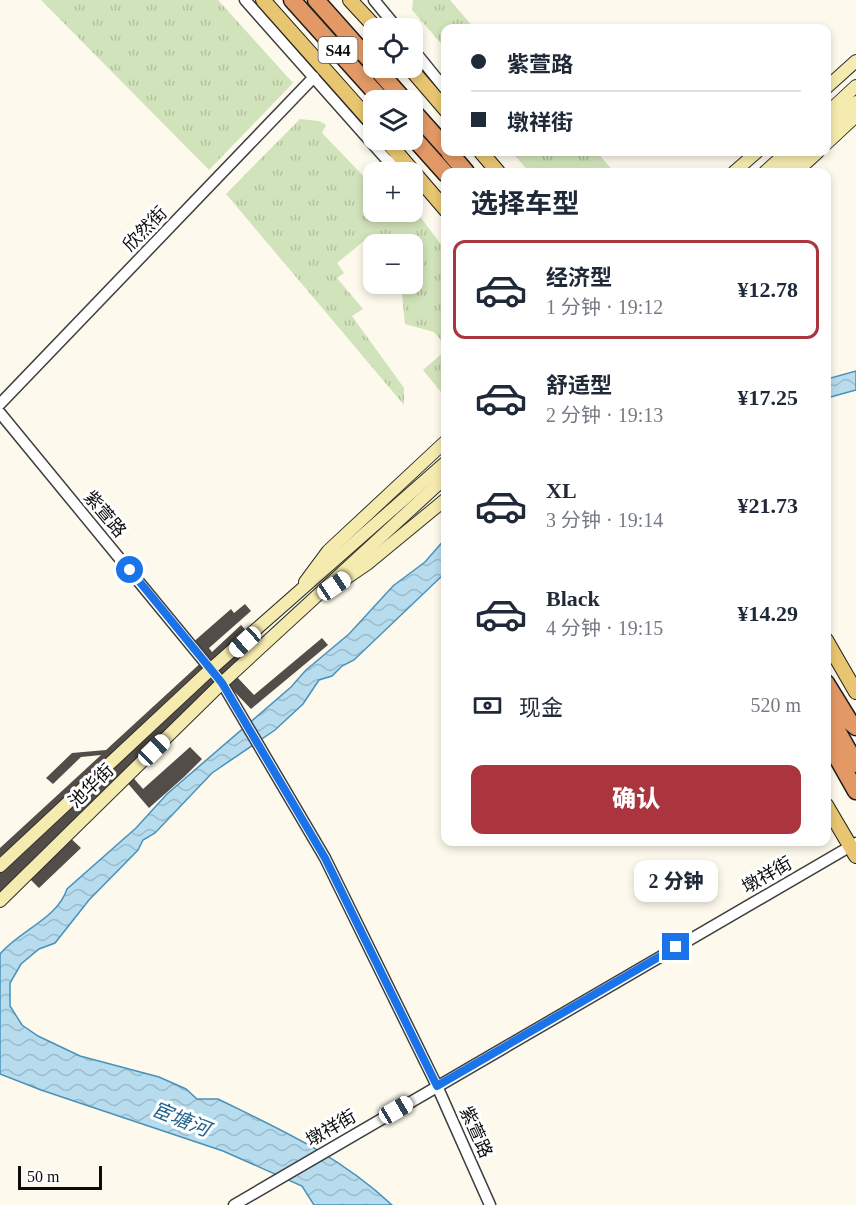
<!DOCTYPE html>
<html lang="zh">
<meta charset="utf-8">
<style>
body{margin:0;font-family:"Times New Roman","Noto Sans SC",serif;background:#f6f6f7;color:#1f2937;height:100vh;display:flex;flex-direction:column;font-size:22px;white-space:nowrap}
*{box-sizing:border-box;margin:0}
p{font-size:20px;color:#747a83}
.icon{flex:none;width:33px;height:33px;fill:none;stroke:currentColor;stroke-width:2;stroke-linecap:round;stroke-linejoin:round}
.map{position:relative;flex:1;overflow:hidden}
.panel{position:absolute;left:441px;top:168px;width:390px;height:678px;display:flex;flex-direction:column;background:#fff;border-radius:12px;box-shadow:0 3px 9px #0003}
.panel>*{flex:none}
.hud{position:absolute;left:441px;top:24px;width:390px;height:132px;border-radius:12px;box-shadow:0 3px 9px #0003;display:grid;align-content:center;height:132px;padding:0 30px;background:#fff}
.fabs{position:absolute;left:363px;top:18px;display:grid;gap:12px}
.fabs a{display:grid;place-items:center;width:60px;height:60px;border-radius:12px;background:#fff;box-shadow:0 3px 9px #0003;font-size:30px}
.scale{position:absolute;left:18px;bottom:15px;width:84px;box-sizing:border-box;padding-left:6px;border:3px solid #0c0c0c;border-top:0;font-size:16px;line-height:21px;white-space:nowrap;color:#0c0c0c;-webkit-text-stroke:4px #fff;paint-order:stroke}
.end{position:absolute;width:27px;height:27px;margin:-14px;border:8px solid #1a73e8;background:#fff;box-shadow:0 0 0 3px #fff}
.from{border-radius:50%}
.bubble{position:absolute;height:42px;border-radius:12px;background:#fff;box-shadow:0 3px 9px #0003;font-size:20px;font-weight:800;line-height:42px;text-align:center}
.car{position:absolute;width:18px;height:36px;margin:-18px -9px;border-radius:8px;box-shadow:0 0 4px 2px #0007;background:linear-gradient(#fff 24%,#345 0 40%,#fff 0 76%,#345 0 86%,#fff 0)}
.hud b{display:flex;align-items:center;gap:21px;height:57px;font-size:22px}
.hud b+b{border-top:2px solid #e0e1e3}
.hud i{width:15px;height:15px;background:#1f2937}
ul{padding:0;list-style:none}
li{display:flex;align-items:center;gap:18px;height:99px;margin:0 12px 9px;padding:0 18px;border:3px solid transparent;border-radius:12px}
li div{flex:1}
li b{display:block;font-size:22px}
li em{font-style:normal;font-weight:800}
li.current{border-color:#aa353f}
li>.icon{width:54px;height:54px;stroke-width:1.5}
h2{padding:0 30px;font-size:27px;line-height:72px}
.pay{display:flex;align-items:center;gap:15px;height:66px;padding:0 30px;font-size:22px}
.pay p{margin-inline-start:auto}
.action{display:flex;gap:12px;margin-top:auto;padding:12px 30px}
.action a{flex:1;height:69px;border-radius:12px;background:#aa353f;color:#fff;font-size:24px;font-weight:800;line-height:69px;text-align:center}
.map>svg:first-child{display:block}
</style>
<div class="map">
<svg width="856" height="1205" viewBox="0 0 856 1205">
<defs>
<pattern id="grass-tufts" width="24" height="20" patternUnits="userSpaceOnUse" patternTransform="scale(1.5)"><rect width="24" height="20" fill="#d1e3ba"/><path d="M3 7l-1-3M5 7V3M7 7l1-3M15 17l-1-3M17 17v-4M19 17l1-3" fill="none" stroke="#b2c29f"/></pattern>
<pattern id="water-waves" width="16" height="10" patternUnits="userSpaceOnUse" patternTransform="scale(1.5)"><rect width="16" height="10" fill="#b7dcee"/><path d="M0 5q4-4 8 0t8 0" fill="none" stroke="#9cbccb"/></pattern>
</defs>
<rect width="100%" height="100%" fill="#fdf9ec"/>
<g fill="url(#grass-tufts)">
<polygon points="41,0 218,0 293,83 209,170"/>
<polygon points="413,0 450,0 474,28 446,28 445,48 412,10"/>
<polygon points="300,119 319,121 326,125 322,133 373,186 374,212 412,212 413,207 445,250 445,345 434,332 405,324 401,284 412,284 412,244 374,244 373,250 365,240 337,263 344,273 337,278 363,309 352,316 404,388 404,405 226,194"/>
<polygon points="512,152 597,152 614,172 529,172"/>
<polygon points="445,351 445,397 423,370"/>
</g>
<g fill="url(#water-waves)" stroke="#4792bc" stroke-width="1.5">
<polygon points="856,371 856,390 827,398 827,379"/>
<path d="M 445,539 L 445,573 L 354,660 L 342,666 L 332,676 L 319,680 L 303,704 L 275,730 L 212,773 L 155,833 L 143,840 L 138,850 L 89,900 L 55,943 L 39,949 L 21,964 L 10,983 L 10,1006 L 22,1025 L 38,1036 L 80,1056 L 159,1077 L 186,1089 L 197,1099 L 218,1099 C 283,1131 338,1155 392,1205 L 314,1205 L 302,1186 L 223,1151 L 41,1090 L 0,1074 L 0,954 C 19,931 58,918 67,889 L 136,828 L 167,794 L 291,687 L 306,670 L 349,634 L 393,586 L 425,562 Z"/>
</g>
<polygon fill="#534d49" points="245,604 251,611 209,648 212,652 241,625 265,651 237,677 254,695 322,638 328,645 251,709 228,685 130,774 143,789 190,747 202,759 184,777 149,808 124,779 65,833 81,848 39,888 24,873 0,895 0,848 101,755 81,757 53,784 46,778 72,753 106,750 205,659 191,644 231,609 234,613"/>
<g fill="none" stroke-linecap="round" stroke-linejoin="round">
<g stroke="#3f3f3f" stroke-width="13">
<g id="tertiary">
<polyline points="245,0 386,159 404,172"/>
<polyline points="374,0 397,28"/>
<polyline points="412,48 446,90"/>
<polyline points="0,404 314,77"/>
<polyline points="0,413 222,683 325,858 437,1086 490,1205"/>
<polyline points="234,1205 856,843"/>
</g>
</g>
<g stroke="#2e2e2e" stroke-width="14">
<g id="secondary">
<polyline points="826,88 856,61"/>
<polyline points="826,114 856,86"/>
<polyline points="826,129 856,102"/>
<polyline points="826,144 856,116"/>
<polyline points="734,172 757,152"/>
<polyline points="765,172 787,152"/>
<polyline points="779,172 802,152"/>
<polyline points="796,172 818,152"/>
<polyline points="305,582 328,551 446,441"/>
<polyline points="335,586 367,564 446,499"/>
<polyline points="0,866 211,669 446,462"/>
<polyline points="0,901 222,683 446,477"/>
</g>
</g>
<g stroke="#1d1d1d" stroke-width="16">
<g id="primary">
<polyline points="263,0 374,125"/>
<polyline points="350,0 376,28"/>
<polyline points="410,68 446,110"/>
<polyline points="386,140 446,210"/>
<polyline points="481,152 498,172"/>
<polyline points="826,640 856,692"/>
<polyline points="826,805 856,856"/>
</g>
</g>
<g stroke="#1d1d1d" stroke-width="19">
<g id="motorway">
<polyline points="292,0 382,100"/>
<polyline points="316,0 374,65"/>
<polyline points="376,68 404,100"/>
<polyline points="412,110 446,148"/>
<polyline points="412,136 446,174"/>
<polyline points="449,152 466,172"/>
<polyline points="826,683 850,722 856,727"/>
<polyline points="826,711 856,764"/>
<polyline points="826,738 856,791"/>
</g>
</g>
<use href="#tertiary" stroke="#fff" stroke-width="10"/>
<use href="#secondary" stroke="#f5ebaf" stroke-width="12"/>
<use href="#primary" stroke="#e8c671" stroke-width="14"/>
<use href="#motorway" stroke="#e39965" stroke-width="16"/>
</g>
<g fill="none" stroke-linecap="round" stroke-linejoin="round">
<polyline stroke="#1a73e8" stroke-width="8" points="130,570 222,683 325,858 437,1086 676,947"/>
</g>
<g text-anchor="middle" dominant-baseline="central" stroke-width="6" stroke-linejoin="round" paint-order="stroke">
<rect fill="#fff" stroke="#555" stroke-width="1.5" x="318.5" y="37" width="39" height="26" rx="4.5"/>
<g font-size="16" font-weight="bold" fill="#0c0c0c">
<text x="338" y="50">S44</text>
</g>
<g font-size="18" fill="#0c0c0c" stroke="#fff">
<text transform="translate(145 229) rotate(-46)">欣然街</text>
<text transform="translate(105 514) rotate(50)">紫萱路</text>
<text transform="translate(91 786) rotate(-44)">池华街</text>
<text transform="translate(767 875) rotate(-30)">墩祥街</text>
<text transform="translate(331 1128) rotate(-30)">墩祥街</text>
<text transform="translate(476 1132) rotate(66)">紫萱路</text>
</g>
<g font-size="20" font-style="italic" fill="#25648e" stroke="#fff">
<text transform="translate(181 1119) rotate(22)">宦塘河</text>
</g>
</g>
</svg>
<div class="fabs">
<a><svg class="icon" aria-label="locate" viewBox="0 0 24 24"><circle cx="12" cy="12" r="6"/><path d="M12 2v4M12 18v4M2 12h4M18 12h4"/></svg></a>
<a><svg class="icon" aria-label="layers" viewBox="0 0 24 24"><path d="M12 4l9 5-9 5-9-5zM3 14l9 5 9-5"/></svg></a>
<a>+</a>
<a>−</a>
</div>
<div class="scale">50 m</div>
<i class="end from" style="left:130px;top:570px"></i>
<i class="end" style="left:676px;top:947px"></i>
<div class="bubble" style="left:634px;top:860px;width:84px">2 分钟</div>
<i class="car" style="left:334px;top:586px;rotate:56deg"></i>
<i class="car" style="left:245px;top:642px;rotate:228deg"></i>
<i class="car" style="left:154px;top:750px;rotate:46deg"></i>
<i class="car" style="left:396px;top:1110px;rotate:60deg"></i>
<div class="hud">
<b><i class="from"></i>紫萱路</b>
<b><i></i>墩祥街</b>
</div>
<section class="panel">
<h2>选择车型</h2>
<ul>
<li class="current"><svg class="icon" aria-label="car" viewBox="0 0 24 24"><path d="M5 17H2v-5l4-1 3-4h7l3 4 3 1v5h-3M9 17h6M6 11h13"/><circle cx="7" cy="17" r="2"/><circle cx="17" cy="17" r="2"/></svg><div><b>经济型</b><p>1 分钟 · 19:12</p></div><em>¥12.78</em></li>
<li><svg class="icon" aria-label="car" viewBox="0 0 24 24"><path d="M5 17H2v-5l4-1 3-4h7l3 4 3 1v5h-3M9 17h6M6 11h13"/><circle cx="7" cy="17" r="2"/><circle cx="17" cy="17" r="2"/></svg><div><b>舒适型</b><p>2 分钟 · 19:13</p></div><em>¥17.25</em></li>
<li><svg class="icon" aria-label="car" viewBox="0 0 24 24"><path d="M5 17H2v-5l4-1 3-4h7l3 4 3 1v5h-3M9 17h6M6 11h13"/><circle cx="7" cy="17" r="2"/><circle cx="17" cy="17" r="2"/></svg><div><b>XL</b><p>3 分钟 · 19:14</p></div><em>¥21.73</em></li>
<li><svg class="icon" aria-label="car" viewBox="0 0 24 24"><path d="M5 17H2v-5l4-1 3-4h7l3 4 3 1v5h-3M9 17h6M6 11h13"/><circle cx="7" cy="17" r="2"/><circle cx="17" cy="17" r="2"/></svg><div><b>Black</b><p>4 分钟 · 19:15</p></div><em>¥14.29</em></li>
</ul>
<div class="pay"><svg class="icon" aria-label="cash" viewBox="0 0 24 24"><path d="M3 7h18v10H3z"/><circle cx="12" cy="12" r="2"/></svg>现金<p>520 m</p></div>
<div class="action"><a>确认</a></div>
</section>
</div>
